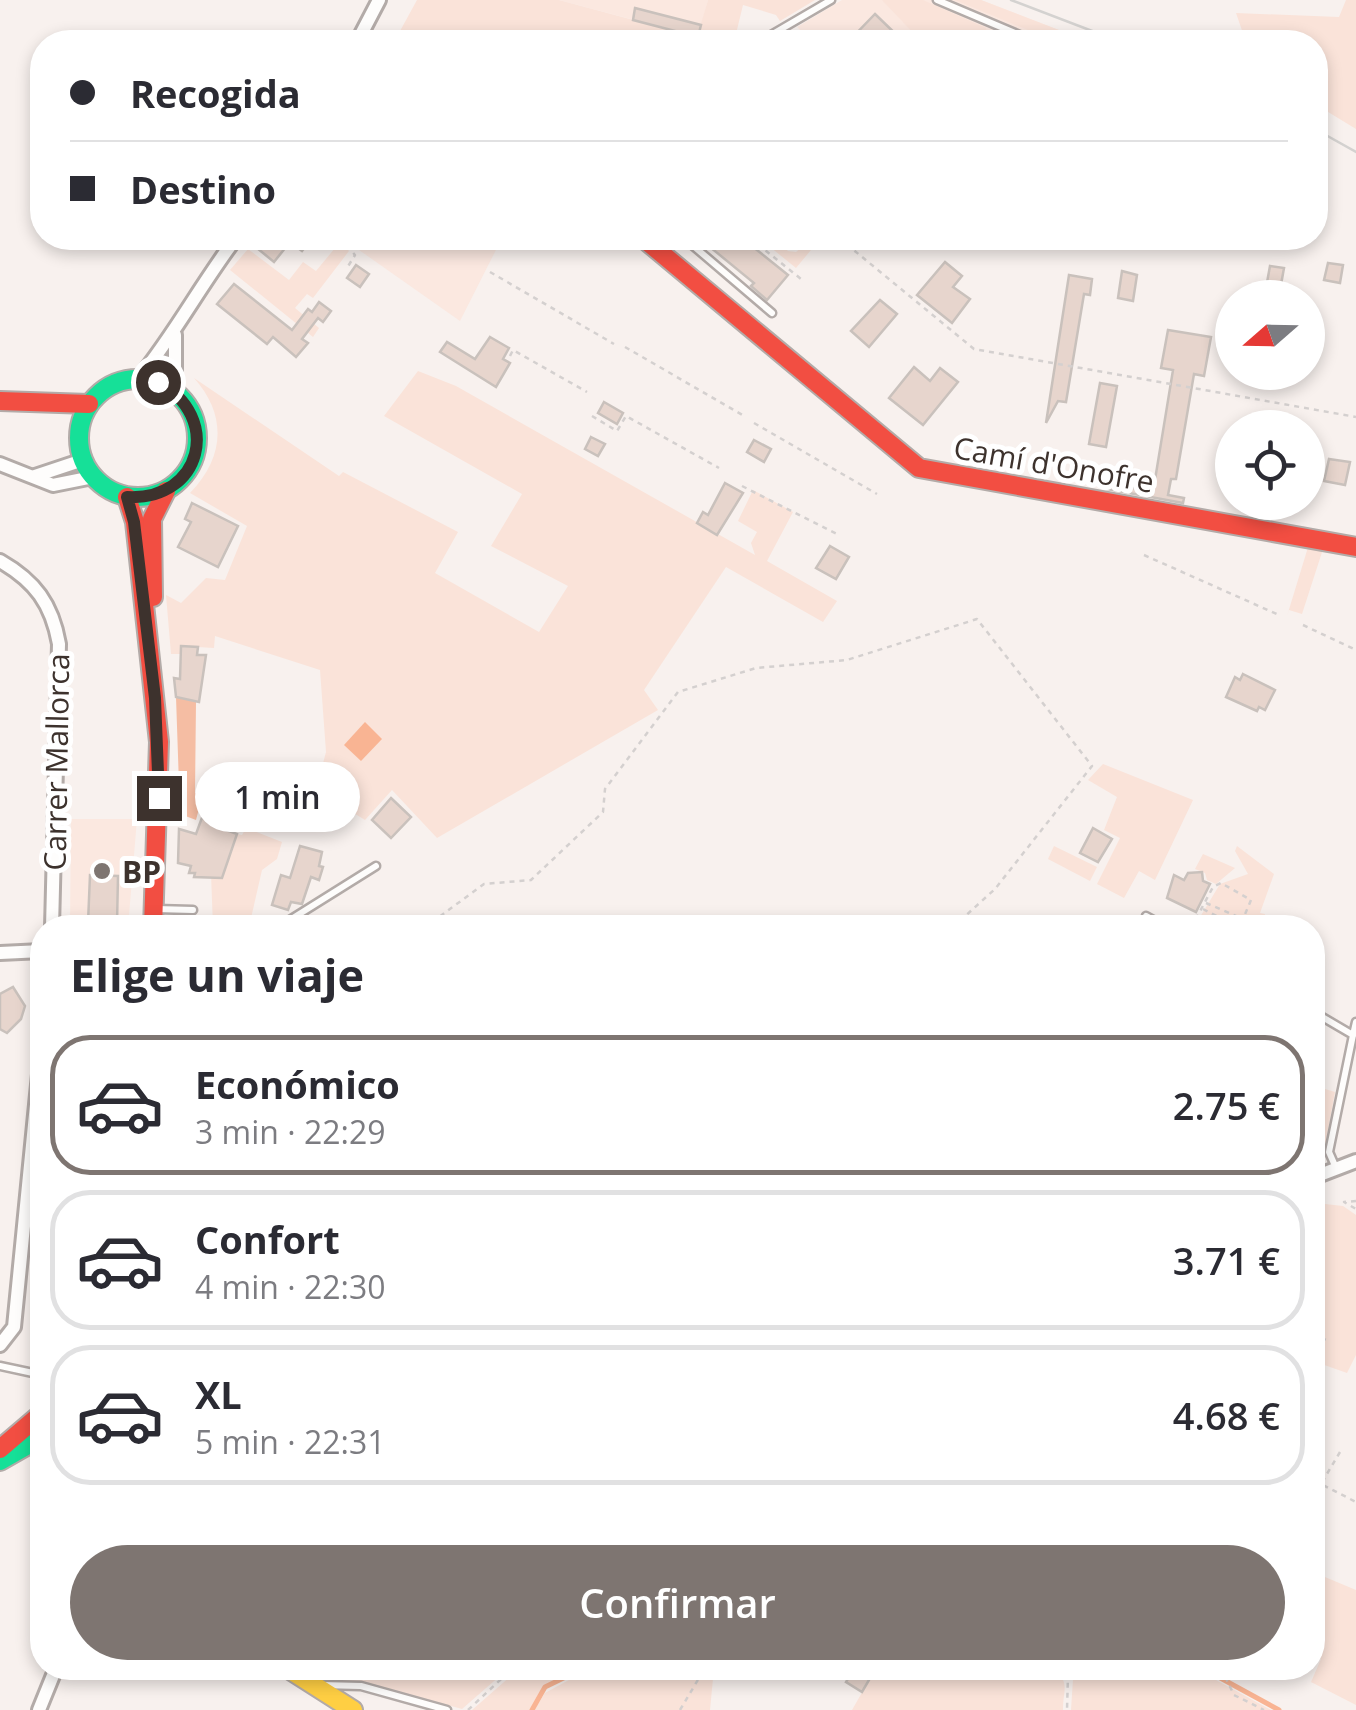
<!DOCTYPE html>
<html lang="es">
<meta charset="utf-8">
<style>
body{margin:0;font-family:"Open Sans",sans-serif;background:#f2f2f3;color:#2b2b33;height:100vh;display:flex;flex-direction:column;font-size:38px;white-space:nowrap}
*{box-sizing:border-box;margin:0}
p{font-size:32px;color:#7c7c81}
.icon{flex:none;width:55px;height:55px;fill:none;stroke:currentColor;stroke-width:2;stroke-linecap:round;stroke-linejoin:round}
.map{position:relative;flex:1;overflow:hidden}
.panel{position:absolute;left:30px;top:915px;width:1295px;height:765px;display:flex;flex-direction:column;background:#fff;border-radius:40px;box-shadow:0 5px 15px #0003}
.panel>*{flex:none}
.hud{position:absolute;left:30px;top:30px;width:1298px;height:220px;border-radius:40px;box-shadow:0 5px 15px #0003;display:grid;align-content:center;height:220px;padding:0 40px;background:#fff}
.needle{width:65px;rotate:250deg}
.controls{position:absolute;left:1215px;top:280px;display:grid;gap:20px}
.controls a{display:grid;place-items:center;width:110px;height:110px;border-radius:50%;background:#fff;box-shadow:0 5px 15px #0003;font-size:50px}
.end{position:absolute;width:45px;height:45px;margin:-22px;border:12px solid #3d322d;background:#fff;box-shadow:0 0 0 5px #fff}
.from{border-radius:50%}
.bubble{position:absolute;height:70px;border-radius:35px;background:#fff;box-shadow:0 5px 15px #0003;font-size:32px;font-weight:600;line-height:70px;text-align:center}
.hud b{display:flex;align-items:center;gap:35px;height:95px;font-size:38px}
.hud b+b{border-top:2px solid #e1e1e2}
.hud i{width:25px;height:25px;background:#2b2b33}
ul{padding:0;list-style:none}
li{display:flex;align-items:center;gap:30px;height:140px;margin:0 20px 15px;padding:0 20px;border:5px solid #e1e1e2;border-radius:40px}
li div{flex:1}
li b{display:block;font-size:38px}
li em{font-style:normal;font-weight:600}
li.selected{border-color:#7e7571}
li>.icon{width:90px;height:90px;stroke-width:1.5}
h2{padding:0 40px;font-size:45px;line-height:120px}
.action{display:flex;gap:20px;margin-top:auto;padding:20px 40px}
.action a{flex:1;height:115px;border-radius:60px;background:#7e7571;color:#fff;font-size:40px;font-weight:600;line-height:115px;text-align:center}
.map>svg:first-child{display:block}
</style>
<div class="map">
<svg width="1356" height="1710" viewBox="0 0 1356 1710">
<rect width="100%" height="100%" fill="#f8f1ee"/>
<g fill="#fbe8e0">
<polygon points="559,0 708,0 698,37"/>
<polygon points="842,0 981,0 1090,42 813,42 797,27"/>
<polygon points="342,238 502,238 460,321"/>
<polygon points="71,819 137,819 128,927 70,928"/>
</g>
<g fill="#fae3d9">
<polygon points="417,0 559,0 697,37 708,0 815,0 780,21 776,15 743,5 734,42 394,42"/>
<polygon points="882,0 923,0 986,28 989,42 922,42"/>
<polygon points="955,0 981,0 1090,42 1057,42"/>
<polygon points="1346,0 1356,0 1356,129 1315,104 1315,42 1246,42 1236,13 1339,17"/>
<polygon points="323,238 338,238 349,251 313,298 307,294 295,308 319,328 313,337 230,270 248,249 289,280 303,262 316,271 335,248"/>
<polygon points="759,238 775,238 788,251 796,252 813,238 821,238 796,268"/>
<polygon points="1014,238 1141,238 1143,239 1021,244"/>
<path d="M 418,371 L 456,386 L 755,555 L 751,543 L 757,532 L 738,521 L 753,490 L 793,512 L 767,561 L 837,601 L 823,622 L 726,567 L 644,690 L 658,710 L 437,838 L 392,790 L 365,820 L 316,790 L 326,752 L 320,670 L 215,636 L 214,648 L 181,646 L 180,654 L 171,654 L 166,595 L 181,603 L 206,578 L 225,580 L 247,526 L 190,493 C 224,458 228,416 194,378 L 339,476 L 343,472 L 458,532 L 435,573 L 539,632 L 568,586 L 491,546 L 522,494 L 384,416 Z"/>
<polygon points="1309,544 1324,546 1302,614 1289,610 1287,616"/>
<polygon points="1103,764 1193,800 1155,880 1139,871 1124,898 1097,884 1120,838 1104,830 1117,797 1088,780"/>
<polygon points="246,828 282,842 277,859 262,870 249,927 213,927 211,874 222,877 237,834 242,835"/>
<polygon points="1054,846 1097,867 1090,881 1048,859"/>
<polygon points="1237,846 1274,874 1260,913 1265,914 1263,927 1194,927 1220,884 1248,874 1235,851"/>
<polygon points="1203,854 1235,868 1216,884 1207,880 1205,873 1195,869"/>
<polygon points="1312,1085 1335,1092 1323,1157 1313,1167"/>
<polygon points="1321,1181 1325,1204 1343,1206 1356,1215 1356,1355 1347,1373 1313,1361 1312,1184"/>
<polygon points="1313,1572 1356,1590 1356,1705 1311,1682 1321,1659 1313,1654"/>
<path d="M 300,1668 L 509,1668 L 462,1709 C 430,1699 315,1681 300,1668 Z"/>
<polygon points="520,1668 582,1668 545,1687 531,1710 472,1710"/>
<polygon points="591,1668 714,1668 710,1710 534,1710 545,1693"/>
<path d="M 876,1668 L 1052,1668 C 1071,1682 1063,1689 1063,1710 L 852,1710 Z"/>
<polygon points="1064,1668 1194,1668 1271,1710 1071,1710 1073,1679"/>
</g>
<polygon fill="#f5bda3" points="176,697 196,702 195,793 202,797 196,820 180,814"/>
<polygon fill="#f9b493" points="365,722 382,739 361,761 344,745"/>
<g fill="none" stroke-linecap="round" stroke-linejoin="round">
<g stroke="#f9b493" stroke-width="5">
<polyline points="1202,1668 1279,1710"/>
<polyline points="532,1710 545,1687 584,1668"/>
</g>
</g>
<g fill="#e7d5cd" stroke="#c9c1bc" stroke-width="2.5">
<polygon points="635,8 701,25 698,37 633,20"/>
<polygon points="875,14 904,42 848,42"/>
<polygon points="265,238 312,238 302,251 290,242 274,262 257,248"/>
<polygon points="699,238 742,238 788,275 767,300 751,286 754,283"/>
<polygon points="945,262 962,276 953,287 970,299 952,323 917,295"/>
<polygon points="1328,263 1343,265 1340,283 1324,280"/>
<polygon points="356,265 369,274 360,287 347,278"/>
<polygon points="1270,266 1284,268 1280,290 1266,288"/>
<polygon points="1122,271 1137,275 1133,301 1118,298"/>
<polygon points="1069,275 1092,279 1090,295 1084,294 1066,402 1058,401 1046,423"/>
<polygon points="234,284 292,330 308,309 312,312 319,302 331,311 323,322 318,318 302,339 308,343 296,357 273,337 267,344 217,304"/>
<polygon points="880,300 897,314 869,347 851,331"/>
<polygon points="1168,330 1211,337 1204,376 1194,374 1176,479 1171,479 1168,495 1184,498 1183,503 1107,489 1108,483 1153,492 1173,370 1161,368"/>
<polygon points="490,337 509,348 503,359 510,363 496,387 440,352 447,342 475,359"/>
<polygon points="914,367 930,381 940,368 958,382 923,425 889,398"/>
<polygon points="1100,383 1117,386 1106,447 1089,444"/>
<polygon points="604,402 623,413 617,424 598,413"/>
<polygon points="591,437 605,444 598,456 585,449"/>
<polygon points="754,440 771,449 764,462 747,452"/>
<polygon points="1329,459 1350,462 1345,485 1324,481"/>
<polygon points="725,483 743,493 717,535 697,523 703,512 708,515"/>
<polygon points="192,503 238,526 218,567 178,547 191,522 185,519"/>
<polygon points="830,546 849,557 836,579 816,568"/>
<polygon points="181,646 198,647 197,655 206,655 199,702 176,697 174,678 180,679"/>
<polygon points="1243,674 1275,690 1265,710 1259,707 1257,711 1226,697 1235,677 1240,680"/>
<polygon points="211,793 226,798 218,827 237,834 222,878 194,877 195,873 189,873 191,866 178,863 179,829 196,834"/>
<polygon points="391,798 411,817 391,838 372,820"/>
<polygon points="1093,828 1112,839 1098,862 1080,853"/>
<polygon points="300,846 322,852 319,866 323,867 319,880 311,877 302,904 291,902 288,910 272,905 281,875 290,878"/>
<polygon points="1202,872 1203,881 1210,884 1196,912 1167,898 1174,875 1184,880 1188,873"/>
<polygon points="90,875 118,876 117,924 88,923"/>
<polygon points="13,987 25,1006 21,1019 7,1033 0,1029 0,994"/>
<polygon points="864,1668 876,1668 862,1692 846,1682 852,1672"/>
</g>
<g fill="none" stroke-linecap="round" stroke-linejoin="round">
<g stroke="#b3aba8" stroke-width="11">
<g id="lane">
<polyline points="937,0 1022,36 1021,42"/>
<polyline points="759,42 831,0"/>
<polyline points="684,238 772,313"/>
<polyline points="156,909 193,910"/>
<polyline points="1146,916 1168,928"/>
<polyline points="277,928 376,866"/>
<polyline points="1312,1011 1353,1035 1329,1152 1336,1168"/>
<polyline points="1353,1035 1356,1022"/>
<polyline points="0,1366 33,1373 42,1370"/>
<polyline points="321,1685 361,1686 447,1710"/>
</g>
</g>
<g stroke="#b3aba8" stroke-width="18">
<g id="street">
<polyline points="357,42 379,0"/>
<polyline points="175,335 175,391"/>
<path d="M 139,378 C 175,334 201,284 236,238"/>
<polyline points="0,464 53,485 93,477"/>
<polyline points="35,476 83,460"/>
<path d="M 0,561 C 35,581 52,604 59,644 L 52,928"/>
<polyline points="0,953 42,951"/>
<polyline points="1312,1178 1356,1161"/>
<polyline points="0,1345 14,1327 42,1044"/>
<polyline points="39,1710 56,1668"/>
</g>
</g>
<g stroke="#b3aba8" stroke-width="22">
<g id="fast">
<circle cx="138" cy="438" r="59"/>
<polyline points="0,1461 42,1437"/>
</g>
</g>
<g stroke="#b3aba8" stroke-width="22">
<polyline id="slow" points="287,1668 353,1710"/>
</g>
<g stroke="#b3aba8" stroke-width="22">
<g id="jam">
<polyline points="643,238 919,468 1356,547"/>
<polyline points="0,401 89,404"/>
<polyline points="127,497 135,522 159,742 153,928"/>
<polyline points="153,597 152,519 166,491"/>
<polyline points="0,1449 42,1413"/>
</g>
</g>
<g stroke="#d4d0cf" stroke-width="2.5" stroke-dasharray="5 5" stroke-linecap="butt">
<polyline points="340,238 355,255 347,268"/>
<polyline points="750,238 801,279"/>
<polyline points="839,238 974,349 1356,417"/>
<polyline points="490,272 614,344"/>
<polyline points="625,347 746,417"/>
<polyline points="510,356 513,350 587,392"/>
<polyline points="592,416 617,431 626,416 719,468"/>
<polyline points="754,423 877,494"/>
<polyline points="742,486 837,534"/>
<polyline points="1144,555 1279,615"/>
<polyline points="1303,625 1356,650"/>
<polyline points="1206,903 1243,919 1239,927"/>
<polyline points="1203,909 1240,928"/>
<polyline points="424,928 484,884 531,880 603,812 605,789 678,692 756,668 847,660 977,619 1092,766 995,889 952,928"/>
<polyline points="1191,928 1213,887 1221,883 1251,900 1243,919 1257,925"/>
<polyline points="1356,1201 1344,1202 1356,1209"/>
<polyline points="1312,1334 1326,1340"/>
<polyline points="1340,1452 1321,1484 1356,1502"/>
<polyline points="1312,1495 1320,1485"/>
<polyline points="1058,1668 1068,1675 1067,1710"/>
<polyline points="1221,1668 1234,1695 1264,1710"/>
<polyline points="468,1710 513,1668"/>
<polyline points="680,1710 705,1668"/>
</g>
<use href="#lane" stroke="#fefdfc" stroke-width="6"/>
<use href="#street" stroke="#fefdfc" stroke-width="12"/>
<use href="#fast" stroke="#16e098" stroke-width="18"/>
<use href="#slow" stroke="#ffcf43" stroke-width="18"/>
<use href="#jam" stroke="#f24e42" stroke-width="18"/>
<g stroke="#d4d2d0" stroke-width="2.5">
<polyline points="1011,0 1121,42"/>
<polyline points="1315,129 1356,152"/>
</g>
</g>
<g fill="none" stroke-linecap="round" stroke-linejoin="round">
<path stroke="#3d322d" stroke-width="12" d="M 158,382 C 223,417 202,501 127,497 L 134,522 L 155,698 L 159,798"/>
</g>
<circle fill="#7e7571" stroke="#fff" stroke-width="4" cx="102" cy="871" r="10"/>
<g text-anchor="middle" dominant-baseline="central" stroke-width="10" stroke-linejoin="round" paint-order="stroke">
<g font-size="30" fill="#3d322d" stroke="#fff">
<text transform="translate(1054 464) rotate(10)">Camí d'Onofre</text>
<text transform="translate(56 762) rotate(-89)">Carrer Mallorca</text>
</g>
<g font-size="30" font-weight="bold" fill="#3d322d" stroke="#fff" text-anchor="start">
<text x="122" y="871">BP</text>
</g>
</g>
</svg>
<div class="controls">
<a><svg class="needle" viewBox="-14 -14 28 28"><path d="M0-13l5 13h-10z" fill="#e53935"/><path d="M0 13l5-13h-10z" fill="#7c7c81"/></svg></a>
<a><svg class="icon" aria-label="locate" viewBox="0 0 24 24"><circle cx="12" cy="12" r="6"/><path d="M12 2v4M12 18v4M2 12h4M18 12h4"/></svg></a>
</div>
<i class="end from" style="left:158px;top:382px"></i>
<i class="end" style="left:159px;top:798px"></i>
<div class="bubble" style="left:195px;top:762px;width:165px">1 min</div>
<div class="hud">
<b><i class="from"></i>Recogida</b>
<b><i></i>Destino</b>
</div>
<section class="panel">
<h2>Elige un viaje</h2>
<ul>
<li class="selected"><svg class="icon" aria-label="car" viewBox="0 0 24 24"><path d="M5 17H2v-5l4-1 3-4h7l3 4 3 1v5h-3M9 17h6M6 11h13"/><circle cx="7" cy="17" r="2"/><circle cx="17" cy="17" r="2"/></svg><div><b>Económico</b><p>3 min · 22:29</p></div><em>2.75 €</em></li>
<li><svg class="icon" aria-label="car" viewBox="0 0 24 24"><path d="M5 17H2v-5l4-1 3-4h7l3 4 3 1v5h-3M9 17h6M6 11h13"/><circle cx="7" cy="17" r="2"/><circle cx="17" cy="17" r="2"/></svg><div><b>Confort</b><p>4 min · 22:30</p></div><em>3.71 €</em></li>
<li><svg class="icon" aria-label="car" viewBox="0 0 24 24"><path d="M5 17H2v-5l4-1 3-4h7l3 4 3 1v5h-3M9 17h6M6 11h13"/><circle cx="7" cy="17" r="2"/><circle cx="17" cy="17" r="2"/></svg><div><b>XL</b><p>5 min · 22:31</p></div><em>4.68 €</em></li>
</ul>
<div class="action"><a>Confirmar</a></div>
</section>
</div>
